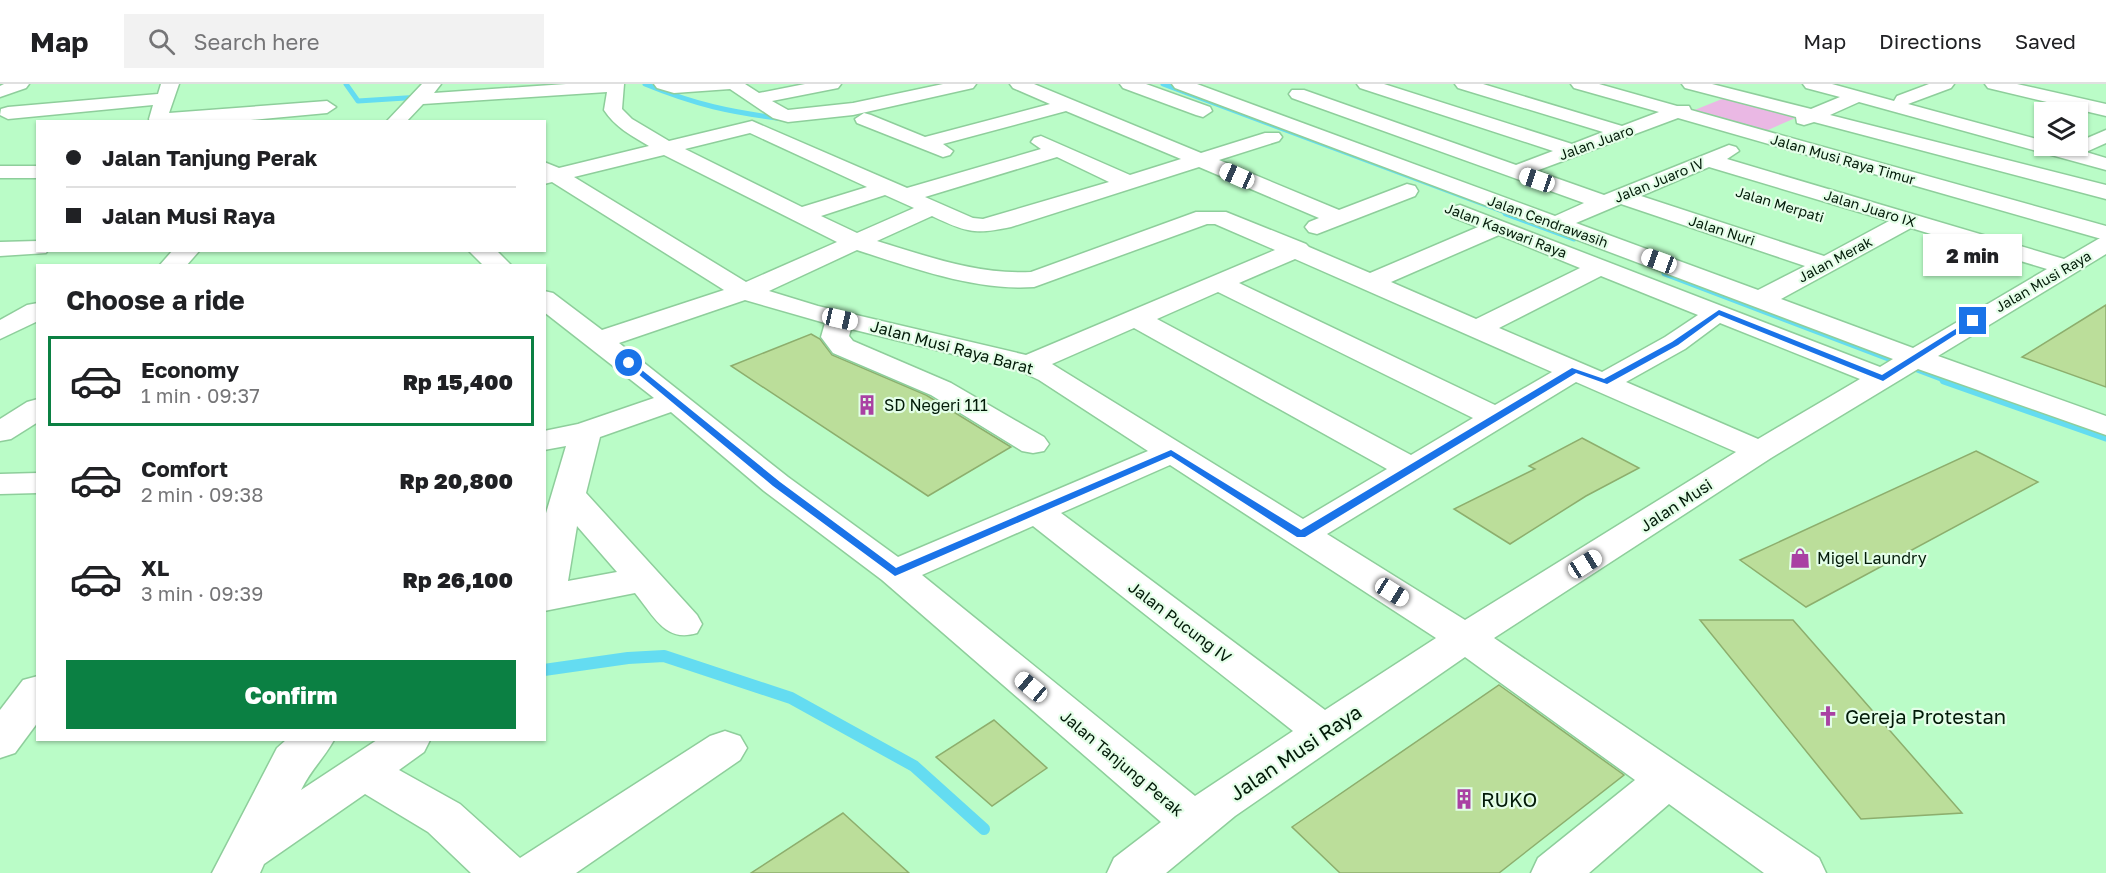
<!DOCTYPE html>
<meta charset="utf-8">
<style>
body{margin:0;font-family:"Golos Text",sans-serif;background:#f2f2f2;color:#202124;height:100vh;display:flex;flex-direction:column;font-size:22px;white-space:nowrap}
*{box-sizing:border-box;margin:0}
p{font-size:20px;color:#757577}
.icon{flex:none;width:33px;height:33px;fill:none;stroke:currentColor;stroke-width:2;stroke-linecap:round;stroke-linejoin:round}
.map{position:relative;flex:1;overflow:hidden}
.sheet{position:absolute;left:36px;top:180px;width:510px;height:477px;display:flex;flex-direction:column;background:#fff;border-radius:0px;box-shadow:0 2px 4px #0004}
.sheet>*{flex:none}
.banner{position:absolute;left:36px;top:36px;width:510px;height:132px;border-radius:0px;box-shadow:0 2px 4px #0004;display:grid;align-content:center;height:132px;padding:0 30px;background:#fff}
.fabs{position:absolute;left:2034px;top:18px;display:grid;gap:12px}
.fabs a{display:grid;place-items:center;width:54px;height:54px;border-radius:0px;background:#fff;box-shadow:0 2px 4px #0004;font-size:30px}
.end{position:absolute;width:27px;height:27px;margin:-14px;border:8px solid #1a73e8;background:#fff;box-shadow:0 0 0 3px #fff}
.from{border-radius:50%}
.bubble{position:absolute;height:42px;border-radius:0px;background:#fff;box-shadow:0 2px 4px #0004;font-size:20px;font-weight:800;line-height:42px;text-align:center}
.car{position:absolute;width:18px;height:36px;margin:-18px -9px;border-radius:8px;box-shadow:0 0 4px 2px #0007;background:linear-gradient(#fff 24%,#345 0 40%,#fff 0 76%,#345 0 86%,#fff 0)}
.banner b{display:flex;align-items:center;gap:21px;height:57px;font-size:22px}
.banner b+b{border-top:2px solid #e0e0e0}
.banner i{width:15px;height:15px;background:#202124}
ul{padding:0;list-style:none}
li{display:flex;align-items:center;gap:18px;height:90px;margin:0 12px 9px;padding:0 18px;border:3px solid transparent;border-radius:0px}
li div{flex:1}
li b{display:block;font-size:22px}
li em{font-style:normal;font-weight:800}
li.selected{border-color:#0b8043}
li>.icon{width:54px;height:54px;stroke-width:1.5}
h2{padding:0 30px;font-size:27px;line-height:72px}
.cta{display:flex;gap:12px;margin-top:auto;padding:12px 30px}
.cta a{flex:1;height:69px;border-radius:0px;background:#0b8043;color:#fff;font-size:24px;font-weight:800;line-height:69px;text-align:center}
header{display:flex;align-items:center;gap:36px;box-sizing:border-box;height:84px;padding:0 30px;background:#fff;border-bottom:2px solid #e0e0e0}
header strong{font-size:28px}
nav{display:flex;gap:33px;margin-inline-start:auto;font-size:21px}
.search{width:420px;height:54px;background:#f2f2f2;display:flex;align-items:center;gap:15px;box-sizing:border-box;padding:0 21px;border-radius:0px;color:#757577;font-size:22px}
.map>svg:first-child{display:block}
</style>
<header>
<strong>Map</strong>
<div class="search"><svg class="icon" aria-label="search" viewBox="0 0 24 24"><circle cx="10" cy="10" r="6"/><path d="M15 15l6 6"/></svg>Search here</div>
<nav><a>Map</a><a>Directions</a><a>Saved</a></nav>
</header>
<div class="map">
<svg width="2106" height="789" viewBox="0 0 2106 789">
<rect width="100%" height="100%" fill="#bafcc7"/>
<polygon fill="#eab8e4" points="1727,13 1800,32 1761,49 1687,29"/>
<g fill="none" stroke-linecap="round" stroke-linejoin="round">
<g stroke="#64dcf1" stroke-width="5">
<polyline points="346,0 358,17 421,13"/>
<path d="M 645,0 C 696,21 730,28 784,35"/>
<polyline points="1163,0 1510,130"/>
<polyline points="2057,62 2075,66"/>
</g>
<g stroke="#64dcf1" stroke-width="7">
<polyline points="1506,129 1574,154"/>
<polyline points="1665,189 1949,297"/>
</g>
<polyline stroke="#64dcf1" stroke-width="9" points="1944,296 2106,353"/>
<polyline stroke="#64dcf1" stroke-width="12" points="544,586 628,574 664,572 791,614 914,682 984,745"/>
</g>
<g fill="#bbde9a" stroke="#8dae6d" stroke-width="1.5">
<polygon points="2106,221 2106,303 2022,273"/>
<polygon points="811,250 820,255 832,271 926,311 1011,363 928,412 731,282"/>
<polygon points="1582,354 1639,384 1586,412 1510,460 1454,425 1535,385 1529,382"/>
<polygon points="1976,367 2038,398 1806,523 1740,476"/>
<polygon points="1700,536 1793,536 1962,729 1861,735"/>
<polygon points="1499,601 1624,691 1499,789 1340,789 1292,743"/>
<polygon points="994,636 1047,684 992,722 936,673"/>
<polygon points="843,729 909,789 751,789"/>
</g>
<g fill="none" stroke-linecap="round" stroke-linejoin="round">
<g stroke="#8ece9b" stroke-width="3">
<g id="minor">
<polygon points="4,0 29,0 26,4 0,13 0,2"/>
<polygon points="161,0 179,0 169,29 327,17 336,23 327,29 229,38 150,38 149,35 153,21 8,35 0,31 1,25 8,23 158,10"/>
<path d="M 422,0 L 441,0 L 434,9 L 566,0 L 624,0 L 622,25 L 632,35 L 669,57 L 752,37 L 907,104 L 1041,65 L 1031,58 L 1034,54 L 1041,52 L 1130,91 L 1181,75 L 1066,27 L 943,60 L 953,67 L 950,71 L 943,73 L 857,39 L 855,35 L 864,29 L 871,31 L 925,53 L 1050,20 L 1013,4 L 1010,0 L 1034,0 L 1201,69 L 1265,49 L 1279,49 L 1282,53 L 1279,57 L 1219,76 L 1339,126 L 1407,100 L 1415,102 L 1418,107 L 1415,112 L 1317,150 L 1309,148 L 1305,143 L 1309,138 L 1319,134 L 1199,83 L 1011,143 C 974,151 966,148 932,132 L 877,157 C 926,172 979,191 1031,188 L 1196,128 L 1226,128 L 1306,160 L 1309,163 L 1370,189 L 1478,143 L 1452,133 L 1449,128 L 1452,123 L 1460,121 L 1880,283 L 1893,275 L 1175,4 L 1172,0 L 1197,0 L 1555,132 L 1584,119 L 1292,14 L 1289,10 L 1292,6 L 1304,6 L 1516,81 L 1553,67 L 1360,4 L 1357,0 L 1384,0 L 1572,60 L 1603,48 L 1458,4 L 1455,0 L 1483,0 L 1622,42 L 1659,28 L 1574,4 L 1571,0 L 1599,0 L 1677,22 L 1689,22 L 1691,26 L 2106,142 L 2106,170 L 1938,272 L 2106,332 L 2106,351 L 1918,285 L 1771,374 L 1494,554 L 1819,774 L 1826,789 L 1764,789 L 1669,720 L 1589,789 L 1531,789 L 1538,774 L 1635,696 L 1465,573 L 1235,732 L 1166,789 L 1107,789 L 1114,774 L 1161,738 L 882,496 L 764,407 L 671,328 L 600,353 L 586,409 L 697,531 L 702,540 L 697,549 C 665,559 654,532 635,509 L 544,527 L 544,436 L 566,362 L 544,366 L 544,347 L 578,340 L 654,314 L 544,228 L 544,207 L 553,209 L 602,246 L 724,206 L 552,98 L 544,100 L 544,78 L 559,84 L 649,62 C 632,52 615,43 604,26 L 607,8 L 423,20 L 406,38 L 386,38 ZM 1678,34 L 2098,154 L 2100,154 L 2064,175 L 1727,75 L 1739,67 L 1736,63 L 1729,61 L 1604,111 L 1536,87 ZM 750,49 L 867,103 L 802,123 L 685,65 ZM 664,71 L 837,158 L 746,198 L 574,93 ZM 1057,73 L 1109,98 L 983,135 L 973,134 L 925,113 ZM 1709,83 L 1889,137 L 1824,172 L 1641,112 ZM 885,111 L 914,124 L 857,149 L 821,132 ZM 1621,120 L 1805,182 L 1758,206 L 1576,139 ZM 1207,140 L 1215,140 L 1275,166 L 1026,271 L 818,222 L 769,207 L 857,166 C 913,184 975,207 1034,203 ZM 1911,144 L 2047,185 L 1913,264 L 1781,215 ZM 1499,151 L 1580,184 L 1476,235 L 1391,198 ZM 1295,175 L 1552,288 L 1495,321 L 1239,199 ZM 1601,192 L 1698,231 L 1665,253 L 1602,288 L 1499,244 ZM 1218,208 L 1473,334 L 1411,371 L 1157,235 ZM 745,216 L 825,239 L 821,253 L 833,269 L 931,311 L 1022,367 L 1033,369 L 1044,367 L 1049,360 L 1044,353 L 951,299 L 853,257 L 849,252 L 851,245 L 1018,286 L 1039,296 L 1148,367 L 898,473 L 788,393 L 619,259 ZM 1720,239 L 1860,295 L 1758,355 L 1626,298 L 1685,265 ZM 1134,244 L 1387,385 L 1303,435 L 1052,280 ZM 1576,298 L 1736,368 L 1465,536 L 1327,450 ZM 1170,381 L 1436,554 L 1325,626 L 1061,429 ZM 577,442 L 617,488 L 568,497 ZM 1033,442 L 1293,647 L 1195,712 L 922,491 Z"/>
<polygon points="654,0 745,0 759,9 805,0 841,0 838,4 772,17 788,26 853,19 943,0 976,0 973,4 853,31 788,38 773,34 730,5 674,9 657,4"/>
<polygon points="1120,0 1146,0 1210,23 1212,27 1203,33 1196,31 1123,4"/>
<polygon points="1682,0 1712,0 1811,25 1840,13 1806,4 1803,0 1832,0 1894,17 1897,12 1929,0 1954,0 1951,4 1908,20 2044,57 2044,62 2070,64 2078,62 2078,58 2106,46 2106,59 2086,68 2106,74 2106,86 1859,18 1830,31 2106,101 2106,115 1814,38 1804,41 1797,39 1796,33 1685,4"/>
<polygon points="1985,0 2017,0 2106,20 2106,32 1988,4"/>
<rect x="0" y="82" width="38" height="12"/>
<polygon points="38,157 38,166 48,166 46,169 0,172 0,158"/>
<polygon points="173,166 200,166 186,182 159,182"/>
<polygon points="468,166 496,166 512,182 484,182"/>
<polygon points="38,219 38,237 0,255 0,236 27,221"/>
<polygon points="38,315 38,338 11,355 0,357 0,335 27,318"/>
<polygon points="38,389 38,409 0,410 0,390"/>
<polygon points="38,592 38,638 15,669 0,674 0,626 23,596"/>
<path d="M 725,647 L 740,652 L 747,664 L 740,676 L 576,789 L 471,789 L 428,748 L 365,710 L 264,780 L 260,789 L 212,789 L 277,664 L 286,656 L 334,656 C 324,674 310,687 301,706 L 377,656 L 430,656 L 424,668 L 399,686 L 460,720 L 520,774 L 710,652 Z"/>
</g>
</g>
<use href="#minor" fill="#fff" fill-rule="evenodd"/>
</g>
<polygon fill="#1a73e8" points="1719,226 1882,291 1970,236 1977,237 1883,297 1719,231 1678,261 1607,300 1576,289 1305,453 1297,453 1171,372 895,492 773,402 625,279 632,278 780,398 896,484 1171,366 1301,446 1572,284 1604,295 1672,258"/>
<defs>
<g id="building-bare" transform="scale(1.62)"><path d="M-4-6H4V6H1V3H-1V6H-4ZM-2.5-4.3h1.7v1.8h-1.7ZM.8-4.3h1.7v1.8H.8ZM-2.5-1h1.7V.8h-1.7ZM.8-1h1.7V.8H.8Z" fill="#a941a3" stroke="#e4fee8" stroke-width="2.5" paint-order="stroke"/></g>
<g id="shop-bare" transform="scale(1.62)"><path d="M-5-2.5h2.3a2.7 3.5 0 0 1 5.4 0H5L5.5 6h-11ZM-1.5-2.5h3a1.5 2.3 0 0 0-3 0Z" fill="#a941a3" stroke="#e4fee8" stroke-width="2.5" paint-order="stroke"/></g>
<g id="church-bare" transform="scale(1.62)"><path d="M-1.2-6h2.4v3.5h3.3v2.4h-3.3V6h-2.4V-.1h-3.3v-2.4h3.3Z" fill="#a941a3" stroke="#e4fee8" stroke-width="2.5" paint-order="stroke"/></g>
</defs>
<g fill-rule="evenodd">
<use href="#building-bare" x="867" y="321"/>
<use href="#shop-bare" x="1800" y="474"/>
<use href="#church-bare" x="1828" y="632"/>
<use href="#building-bare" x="1464" y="715"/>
</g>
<g text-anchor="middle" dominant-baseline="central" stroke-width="4.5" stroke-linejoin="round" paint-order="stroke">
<g font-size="14" fill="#021a08" stroke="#e4fee8">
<text transform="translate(1596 58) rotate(-20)">Jalan Juaro</text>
<text transform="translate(1843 75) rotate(16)">Jalan Musi Raya Timur</text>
<text transform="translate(1659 96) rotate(-22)">Jalan Juaro IV</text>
<text transform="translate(1780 120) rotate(17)">Jalan Merpati</text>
<text transform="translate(1870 124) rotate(17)">Jalan Juaro IX</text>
<text transform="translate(1548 137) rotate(20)">Jalan Cendrawasih</text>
<text transform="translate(1506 146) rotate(21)">Jalan Kaswari Raya</text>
<text transform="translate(1722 146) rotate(18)">Jalan Nuri</text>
<text transform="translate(1835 175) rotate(-28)">Jalan Merak</text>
<text transform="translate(2043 197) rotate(-30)">Jalan Musi Raya</text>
</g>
<g font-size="16" fill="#021a08" stroke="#e4fee8">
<text transform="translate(952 263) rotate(15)">Jalan Musi Raya Barat</text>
<text transform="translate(1676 421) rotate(-33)">Jalan Musi</text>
<text transform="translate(1180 538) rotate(37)">Jalan Pucung IV</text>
<text transform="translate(1122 679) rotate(40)">Jalan Tanjung Perak</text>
</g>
<g font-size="16" fill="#021a08" stroke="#e4fee8" text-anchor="start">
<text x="884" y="321">SD Negeri 111</text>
<text x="1817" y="474">Migel Laundry</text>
</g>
<g font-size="20" fill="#021a08" stroke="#e4fee8" text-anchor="start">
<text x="1845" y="632">Gereja Protestan</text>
<text x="1481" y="715">RUKO</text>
</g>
<g font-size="20" fill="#021a08" stroke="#e4fee8">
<text transform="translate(1295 668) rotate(-34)">Jalan Musi Raya</text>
</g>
</g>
</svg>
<div class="fabs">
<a><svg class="icon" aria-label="layers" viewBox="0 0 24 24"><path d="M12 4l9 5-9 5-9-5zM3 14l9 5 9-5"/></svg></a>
</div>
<i class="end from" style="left:629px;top:279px"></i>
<i class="end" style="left:1973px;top:237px"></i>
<div class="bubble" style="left:1923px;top:150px;width:99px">2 min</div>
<i class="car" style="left:1237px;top:92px;rotate:294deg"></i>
<i class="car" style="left:1537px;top:96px;rotate:289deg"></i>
<i class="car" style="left:1659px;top:177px;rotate:290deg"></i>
<i class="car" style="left:840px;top:235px;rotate:103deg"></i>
<i class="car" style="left:1585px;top:480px;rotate:58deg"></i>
<i class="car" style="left:1392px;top:508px;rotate:122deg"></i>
<i class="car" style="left:1031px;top:603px;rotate:310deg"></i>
<div class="banner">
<b><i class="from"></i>Jalan Tanjung Perak</b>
<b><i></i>Jalan Musi Raya</b>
</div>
<section class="sheet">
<h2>Choose a ride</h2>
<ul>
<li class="selected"><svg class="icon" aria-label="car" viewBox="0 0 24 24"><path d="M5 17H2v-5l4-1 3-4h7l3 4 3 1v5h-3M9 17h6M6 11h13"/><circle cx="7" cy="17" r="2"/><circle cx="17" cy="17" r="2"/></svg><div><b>Economy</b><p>1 min · 09:37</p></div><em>Rp 15,400</em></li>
<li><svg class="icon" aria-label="car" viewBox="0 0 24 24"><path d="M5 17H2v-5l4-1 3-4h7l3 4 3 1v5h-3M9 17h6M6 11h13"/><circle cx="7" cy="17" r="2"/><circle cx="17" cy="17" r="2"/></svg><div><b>Comfort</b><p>2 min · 09:38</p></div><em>Rp 20,800</em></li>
<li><svg class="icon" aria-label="car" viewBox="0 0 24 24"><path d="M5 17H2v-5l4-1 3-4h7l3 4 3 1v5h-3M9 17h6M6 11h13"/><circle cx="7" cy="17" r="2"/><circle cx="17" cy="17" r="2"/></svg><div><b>XL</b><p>3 min · 09:39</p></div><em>Rp 26,100</em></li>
</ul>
<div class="cta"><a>Confirm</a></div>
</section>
</div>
